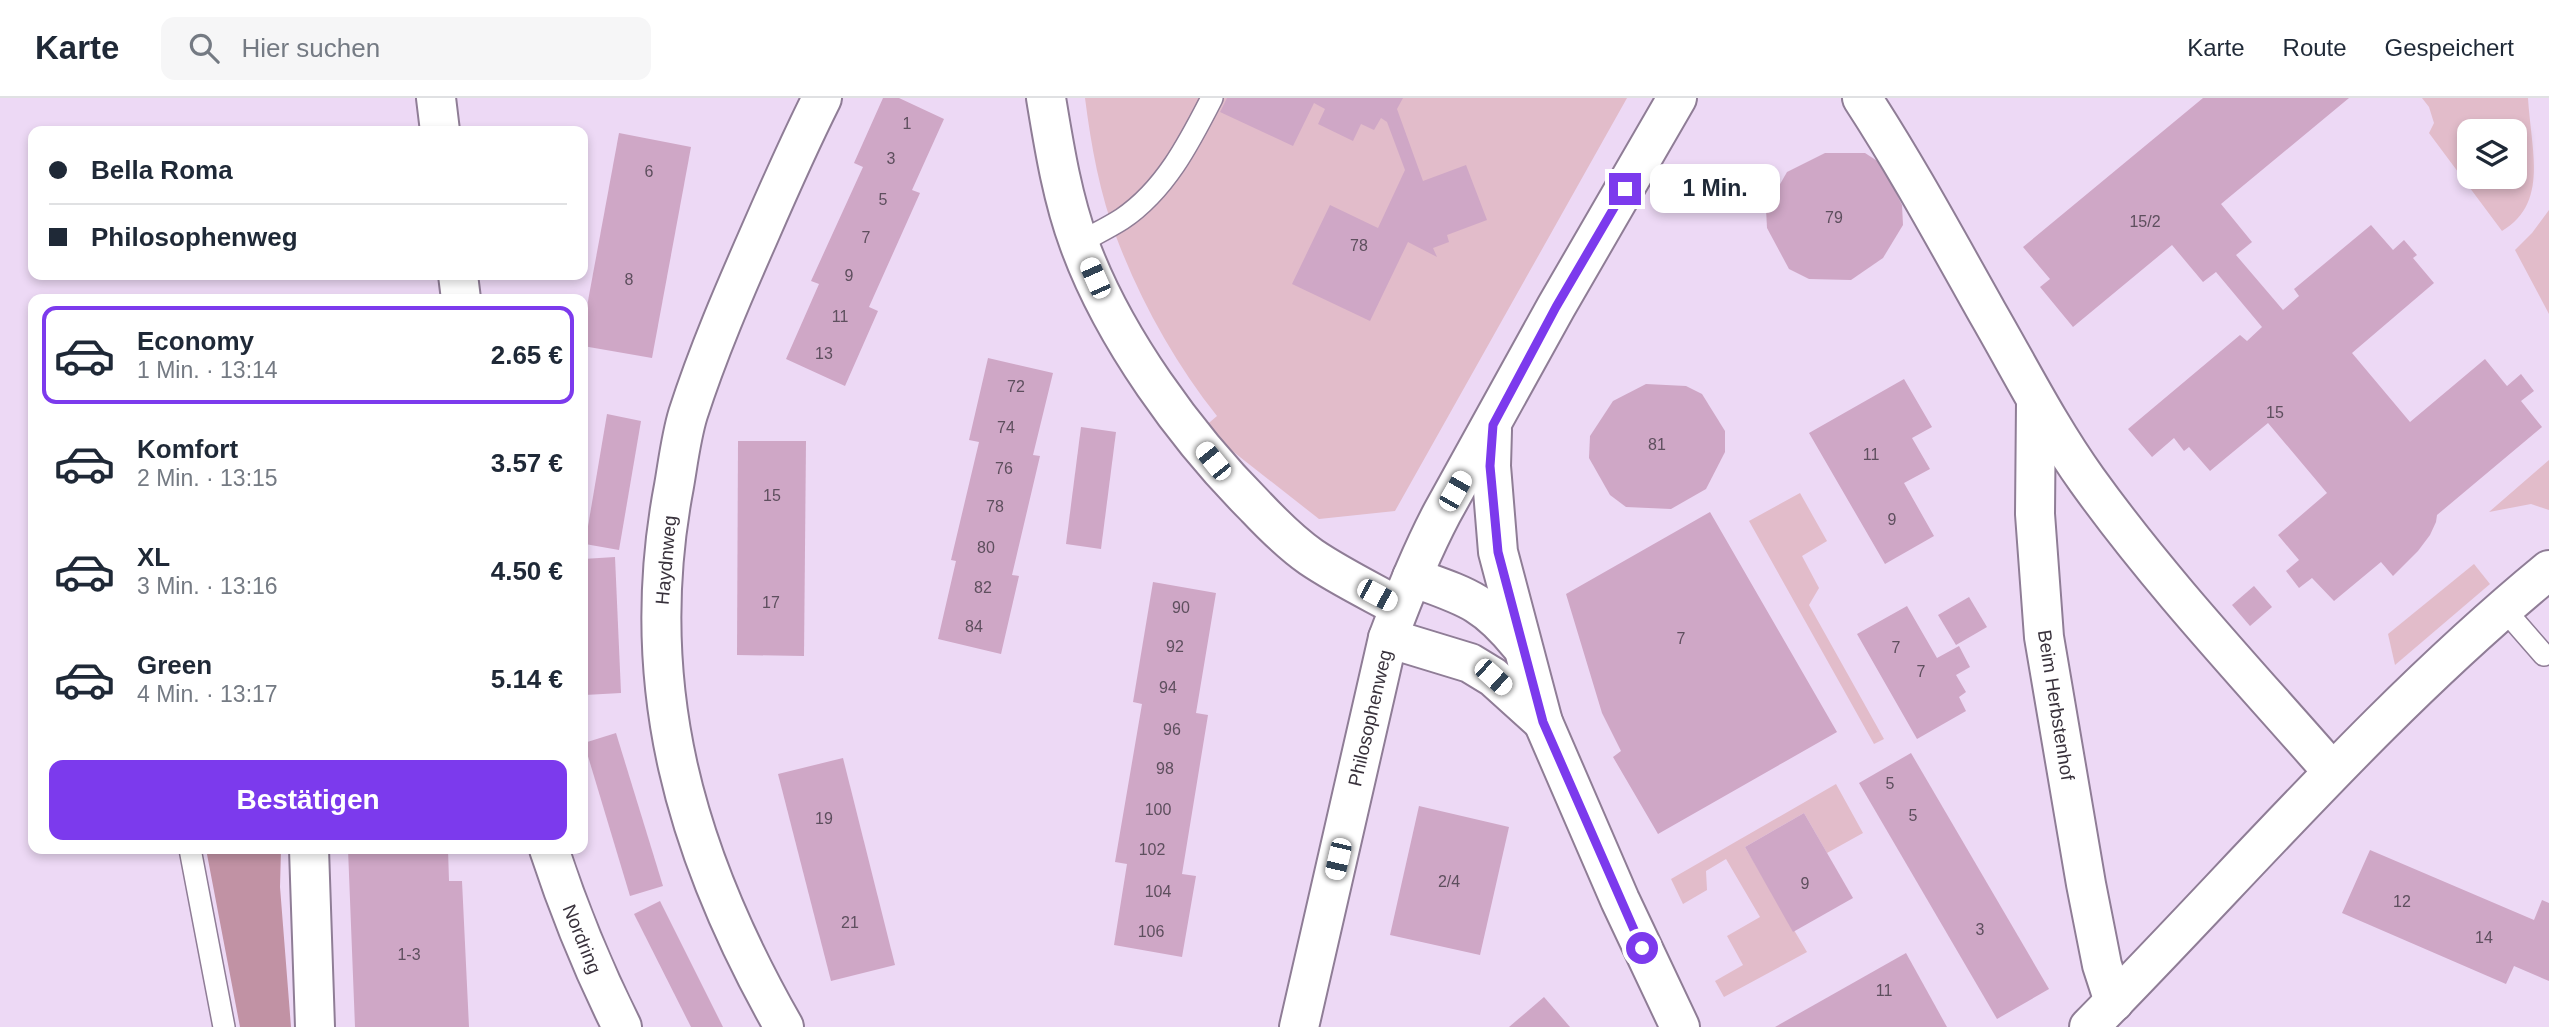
<!DOCTYPE html>
<html lang="de">
<meta charset="utf-8">
<style>
body{margin:0;font-family:Helvetica,sans-serif;background:#f6f6f7;color:#1f2937;height:100vh;display:flex;flex-direction:column;font-size:26px;white-space:nowrap}
*{box-sizing:border-box;margin:0}
p{font-size:23px;color:#747a83}
.icon{flex:none;width:38px;height:38px;fill:none;stroke:currentColor;stroke-width:2;stroke-linecap:round;stroke-linejoin:round}
.map{position:relative;flex:1;overflow:hidden}
.sheet{position:absolute;left:28px;top:196px;width:560px;height:560px;display:flex;flex-direction:column;background:#fff;border-radius:14px;box-shadow:0 4px 10px #0003}
.sheet>*{flex:none}
.top-card{position:absolute;left:28px;top:28px;width:560px;height:154px;border-radius:14px;box-shadow:0 4px 10px #0003;display:grid;align-content:center;height:154px;padding:0 21px;background:#fff}
.tools{position:absolute;left:2457px;top:21px;display:grid;gap:14px}
.tools a{display:grid;place-items:center;width:70px;height:70px;border-radius:14px;background:#fff;box-shadow:0 4px 10px #0003;font-size:35px}
.end{position:absolute;width:32px;height:32px;margin:-16px;border:9px solid #7c3aed;background:#fff;box-shadow:0 0 0 4px #fff}
.from{border-radius:50%}
.bubble{position:absolute;height:49px;border-radius:14px;background:#fff;box-shadow:0 4px 10px #0003;font-size:23px;font-weight:800;line-height:49px;text-align:center}
.car{position:absolute;width:21px;height:42px;margin:-21px -10px;border-radius:9px;box-shadow:0 0 5px 2px #0007;background:linear-gradient(#fff 24%,#345 0 40%,#fff 0 76%,#345 0 86%,#fff 0)}
.top-card b{display:flex;align-items:center;gap:24px;height:66px;font-size:26px}
.top-card b+b{border-top:2px solid #e0e1e3}
.top-card i{width:18px;height:18px;background:#1f2937}
ul{padding:12px 0 0;list-style:none}
li{display:flex;align-items:center;gap:21px;height:98px;margin:0 14px 10px;padding:0 7px;border:4px solid transparent;border-radius:14px}
li div{flex:1}
li b{display:block;font-size:26px}
li em{font-style:normal;font-weight:800}
li.on{border-color:#7c3aed}
li>.icon{width:63px;height:63px;stroke-width:1.5}
.cta{display:flex;gap:14px;margin-top:auto;padding:14px 21px}
.cta a{flex:1;height:80px;border-radius:14px;background:#7c3aed;color:#fff;font-size:28px;font-weight:800;line-height:80px;text-align:center}
header{display:flex;align-items:center;gap:42px;box-sizing:border-box;height:98px;padding:0 35px;background:#fff;border-bottom:2px solid #e0e1e3}
header strong{font-size:33px}
nav{display:flex;gap:38px;margin-inline-start:auto;font-size:24px}
.search{width:490px;height:63px;background:#f6f6f7;display:flex;align-items:center;gap:18px;box-sizing:border-box;padding:0 24px;border-radius:14px;color:#747a83;font-size:26px}
.map>svg:first-child{display:block}
</style>
<header>
<strong>Karte</strong>
<div class="search"><svg class="icon" aria-label="search" viewBox="0 0 24 24"><circle cx="10" cy="10" r="6"/><path d="M15 15l6 6"/></svg>Hier suchen</div>
<nav><a>Karte</a><a>Route</a><a>Gespeichert</a></nav>
</header>
<div class="map">
<svg width="2549" height="929" viewBox="0 0 2549 929">
<rect width="100%" height="100%" fill="#edd9f5"/>
<g fill="#e2bcca" fill-rule="evenodd">
<path d="M 1085,0 L 1627,0 L 1395,413 L 1319,421 L 1203,330 L 1217,318 C 1175,265 1141,204 1117,141 C 1100,97 1091,47 1085,0 Z"/>
<path d="M 2422,0 L 2528,0 C 2531,52 2549,105 2502,133 L 2429,35 L 2434,25 L 2429,9 ZM 2469,33 L 2515,33 L 2515,79 L 2469,79 Z"/>
<polygon points="2549,112 2549,216 2515,152 2532,135"/>
<polygon points="2549,362 2549,412 2531,406 2489,414"/>
<polygon points="1800,395 1827,443 1802,458 1819,490 1809,507 1884,641 1874,646 1749,423"/>
<polygon points="2474,466 2490,486 2395,567 2388,536"/>
<polygon points="1836,686 1863,735 1827,755 1804,715 1745,749 1807,854 1724,899 1715,883 1743,867 1727,838 1760,819 1726,761 1706,773 1707,792 1683,806 1671,781"/>
</g>
<polygon fill="#c192a4" points="206,751 281,751 280,789 291,929 240,929"/>
<g fill="#cfa7c6">
<polygon points="883,0 899,0 944,21 912,92 920,95 869,209 878,213 845,288 786,261 819,186 811,183 863,69 854,65"/>
<polygon points="1227,0 1403,0 1397,11 1423,83 1466,67 1487,122 1447,137 1449,144 1433,150 1437,159 1408,144 1370,223 1292,186 1330,107 1378,130 1405,72 1387,24 1381,20 1374,32 1361,26 1353,43 1318,26 1325,11 1314,5 1293,48 1220,14"/>
<polygon points="2203,0 2349,0 2221,106 2252,144 2236,157 2283,212 2299,198 2294,191 2371,127 2393,152 2404,142 2417,157 2413,160 2434,185 2352,255 2410,324 2485,261 2507,288 2521,276 2534,293 2521,303 2542,329 2437,417 2436,424 2430,437 2418,453 2393,478 2381,464 2334,503 2312,480 2299,490 2286,473 2299,462 2278,437 2327,395 2268,325 2210,373 2189,349 2184,353 2174,340 2152,359 2128,331 2240,237 2247,243 2262,229 2216,174 2203,184 2172,147 2073,229 2040,189 2050,181 2023,149"/>
<polygon points="619,35 691,49 652,260 583,248 583,230"/>
<polygon points="1825,55 1865,55 1882,66 1902,107 1903,127 1883,160 1851,182 1809,181 1789,171 1767,130 1766,111 1787,74"/>
<polygon points="988,260 1053,275 1033,357 1040,358 1012,477 1019,478 1001,556 938,541 956,463 951,462 979,344 969,342"/>
<polygon points="1904,281 1932,329 1912,340 1930,371 1904,385 1934,438 1885,466 1809,335"/>
<polygon points="1646,286 1686,288 1702,296 1725,333 1725,354 1706,391 1671,411 1626,409 1610,397 1589,360 1590,338 1613,303"/>
<polygon points="607,316 641,323 619,452 585,446"/>
<polygon points="1081,329 1116,334 1101,451 1066,446"/>
<polygon points="738,343 806,343 804,558 737,557"/>
<polygon points="1710,414 1837,634 1658,736 1613,659 1621,653 1602,615 1566,496"/>
<polygon points="615,459 621,595 585,597 583,461"/>
<polygon points="1153,484 1216,495 1196,615 1208,617 1182,776 1196,778 1182,859 1114,847 1127,766 1115,764 1142,606 1133,604"/>
<polygon points="2254,488 2272,509 2250,528 2232,507"/>
<polygon points="1969,499 1987,529 1956,547 1938,517"/>
<polygon points="1907,508 1937,560 1959,548 1970,569 1956,577 1966,594 1959,599 1966,613 1917,641 1857,536"/>
<polygon points="616,635 663,788 630,798 584,645"/>
<polygon points="1911,655 2049,891 1997,921 1859,685"/>
<polygon points="843,660 895,867 831,883 778,676"/>
<polygon points="1419,708 1509,729 1480,857 1390,837"/>
<polygon points="1804,715 1853,800 1793,834 1745,749"/>
<polygon points="348,751 448,751 449,783 462,783 469,929 355,929"/>
<polygon points="2370,752 2534,822 2542,802 2549,805 2549,883 2514,868 2506,886 2342,815"/>
<polygon points="660,803 723,929 691,929 634,816"/>
<polygon points="1906,855 1947,929 1775,929"/>
<polygon points="1544,899 1570,929 1509,929"/>
</g>
<g fill="none" stroke-linecap="round" stroke-linejoin="round">
<g stroke="#8f7d96" stroke-width="24">
<g id="lane">
<path d="M 1079,145 C 1093,137 1108,130 1122,121 C 1165,92 1189,45 1212,0"/>
<polyline points="2503,510 2544,557"/>
<polyline points="190,751 224,929"/>
</g>
</g>
<g stroke="#8f7d96" stroke-width="42">
<g id="street">
<path d="M 1046,0 C 1054,48 1062,99 1079,145 C 1113,239 1186,339 1256,409 C 1273,427 1291,445 1311,459 C 1339,478 1370,493 1399,509"/>
<path d="M 1862,0 C 1907,69 1947,143 1987,214 C 2020,271 2049,329 2087,382 C 2161,485 2249,578 2332,673"/>
<polyline points="2036,305 2035,416 2044,539 2086,786 2102,867 2114,904"/>
<polyline points="1492,332 1491,368 1498,454 1543,624 1620,802 1680,929"/>
<path d="M 1412,479 C 1464,498 1484,502 1520,547"/>
<polyline points="1388,540 1470,565 1493,579 1543,624"/>
<polyline points="309,751 315,929"/>
<path d="M 784,929 C 686,757 636,587 674,388 C 678,365 681,339 688,316 C 708,254 734,194 760,135 C 780,89 800,44 822,0"/>
<path d="M 1299,929 L 1388,540 C 1404,497 1421,455 1442,415 L 1556,209 L 1677,0"/>
<path d="M 2089,929 C 2241,775 2381,610 2549,472"/>
</g>
</g>
<g stroke="#8f7d96" stroke-width="42">
<g id="secondary">
<polyline points="436,0 440,33"/>
<polyline points="458,177 461,201"/>
<path d="M 549,751 C 569,812 593,871 622,929"/>
</g>
</g>
<use href="#lane" stroke="#fff" stroke-width="21"/>
<use href="#street" stroke="#fff" stroke-width="38"/>
<use href="#secondary" stroke="#fff" stroke-width="38"/>
</g>
<g fill="none" stroke-linecap="round" stroke-linejoin="round">
<polyline stroke="#7c3aed" stroke-width="9" points="1625,91 1556,209 1493,327 1490,368 1498,454 1543,624 1642,850"/>
</g>
<g text-anchor="middle" dominant-baseline="central" stroke-width="5" stroke-linejoin="round" paint-order="stroke">
<g font-size="16" fill="#5e4f5e">
<text x="907" y="25">1</text>
<text x="891" y="60">3</text>
<text x="649" y="73">6</text>
<text x="883" y="101">5</text>
<text x="1834" y="119">79</text>
<text x="2145" y="123">15/2</text>
<text x="866" y="139">7</text>
<text x="1359" y="147">78</text>
<text x="849" y="177">9</text>
<text x="629" y="181">8</text>
<text x="840" y="218">11</text>
<text x="824" y="255">13</text>
<text x="1016" y="288">72</text>
<text x="2275" y="314">15</text>
<text x="1006" y="329">74</text>
<text x="1657" y="346">81</text>
<text x="1871" y="356">11</text>
<text x="1004" y="370">76</text>
<text x="772" y="397">15</text>
<text x="995" y="408">78</text>
<text x="1892" y="421">9</text>
<text x="986" y="449">80</text>
<text x="983" y="489">82</text>
<text x="771" y="504">17</text>
<text x="1181" y="509">90</text>
<text x="974" y="528">84</text>
<text x="1681" y="540">7</text>
<text x="1175" y="548">92</text>
<text x="1896" y="549">7</text>
<text x="1921" y="573">7</text>
<text x="1168" y="589">94</text>
<text x="1172" y="631">96</text>
<text x="1165" y="670">98</text>
<text x="1890" y="685">5</text>
<text x="1158" y="711">100</text>
<text x="1913" y="717">5</text>
<text x="824" y="720">19</text>
<text x="1152" y="751">102</text>
<text x="1449" y="783">2/4</text>
<text x="1805" y="785">9</text>
<text x="1158" y="793">104</text>
<text x="2402" y="803">12</text>
<text x="850" y="824">21</text>
<text x="1980" y="831">3</text>
<text x="1151" y="833">106</text>
<text x="2484" y="839">14</text>
<text x="409" y="856">1-3</text>
<text x="1884" y="892">11</text>
</g>
<g font-size="19" fill="#39323c" stroke="#fff">
<text transform="translate(666 462) rotate(-85)">Haydnweg</text>
<text transform="translate(2056 607) rotate(81)">Beim Herbstenhof</text>
<text transform="translate(1370 620) rotate(-77)">Philosophenweg</text>
<text transform="translate(582 841) rotate(68)">Nordring</text>
</g>
</g>
</svg>
<div class="tools">
<a><svg class="icon" aria-label="layers" viewBox="0 0 24 24"><path d="M12 4l9 5-9 5-9-5zM3 14l9 5 9-5"/></svg></a>
</div>
<i class="end from" style="left:1642px;top:850px"></i>
<i class="end" style="left:1625px;top:91px"></i>
<div class="bubble" style="left:1650px;top:66px;width:130px">1 Min.</div>
<i class="car" style="left:1095px;top:180px;rotate:336deg"></i>
<i class="car" style="left:1213px;top:363px;rotate:321deg"></i>
<i class="car" style="left:1455px;top:393px;rotate:30deg"></i>
<i class="car" style="left:1377px;top:497px;rotate:118deg"></i>
<i class="car" style="left:1493px;top:579px;rotate:132deg"></i>
<i class="car" style="left:1338px;top:761px;rotate:193deg"></i>
<div class="top-card">
<b><i class="from"></i>Bella Roma</b>
<b><i></i>Philosophenweg</b>
</div>
<section class="sheet">
<ul>
<li class="on"><svg class="icon" aria-label="car" viewBox="0 0 24 24"><path d="M5 17H2v-5l4-1 3-4h7l3 4 3 1v5h-3M9 17h6M6 11h13"/><circle cx="7" cy="17" r="2"/><circle cx="17" cy="17" r="2"/></svg><div><b>Economy</b><p>1 Min. · 13:14</p></div><em>2.65 €</em></li>
<li><svg class="icon" aria-label="car" viewBox="0 0 24 24"><path d="M5 17H2v-5l4-1 3-4h7l3 4 3 1v5h-3M9 17h6M6 11h13"/><circle cx="7" cy="17" r="2"/><circle cx="17" cy="17" r="2"/></svg><div><b>Komfort</b><p>2 Min. · 13:15</p></div><em>3.57 €</em></li>
<li><svg class="icon" aria-label="car" viewBox="0 0 24 24"><path d="M5 17H2v-5l4-1 3-4h7l3 4 3 1v5h-3M9 17h6M6 11h13"/><circle cx="7" cy="17" r="2"/><circle cx="17" cy="17" r="2"/></svg><div><b>XL</b><p>3 Min. · 13:16</p></div><em>4.50 €</em></li>
<li><svg class="icon" aria-label="car" viewBox="0 0 24 24"><path d="M5 17H2v-5l4-1 3-4h7l3 4 3 1v5h-3M9 17h6M6 11h13"/><circle cx="7" cy="17" r="2"/><circle cx="17" cy="17" r="2"/></svg><div><b>Green</b><p>4 Min. · 13:17</p></div><em>5.14 €</em></li>
</ul>
<div class="cta"><a>Bestätigen</a></div>
</section>
</div>
